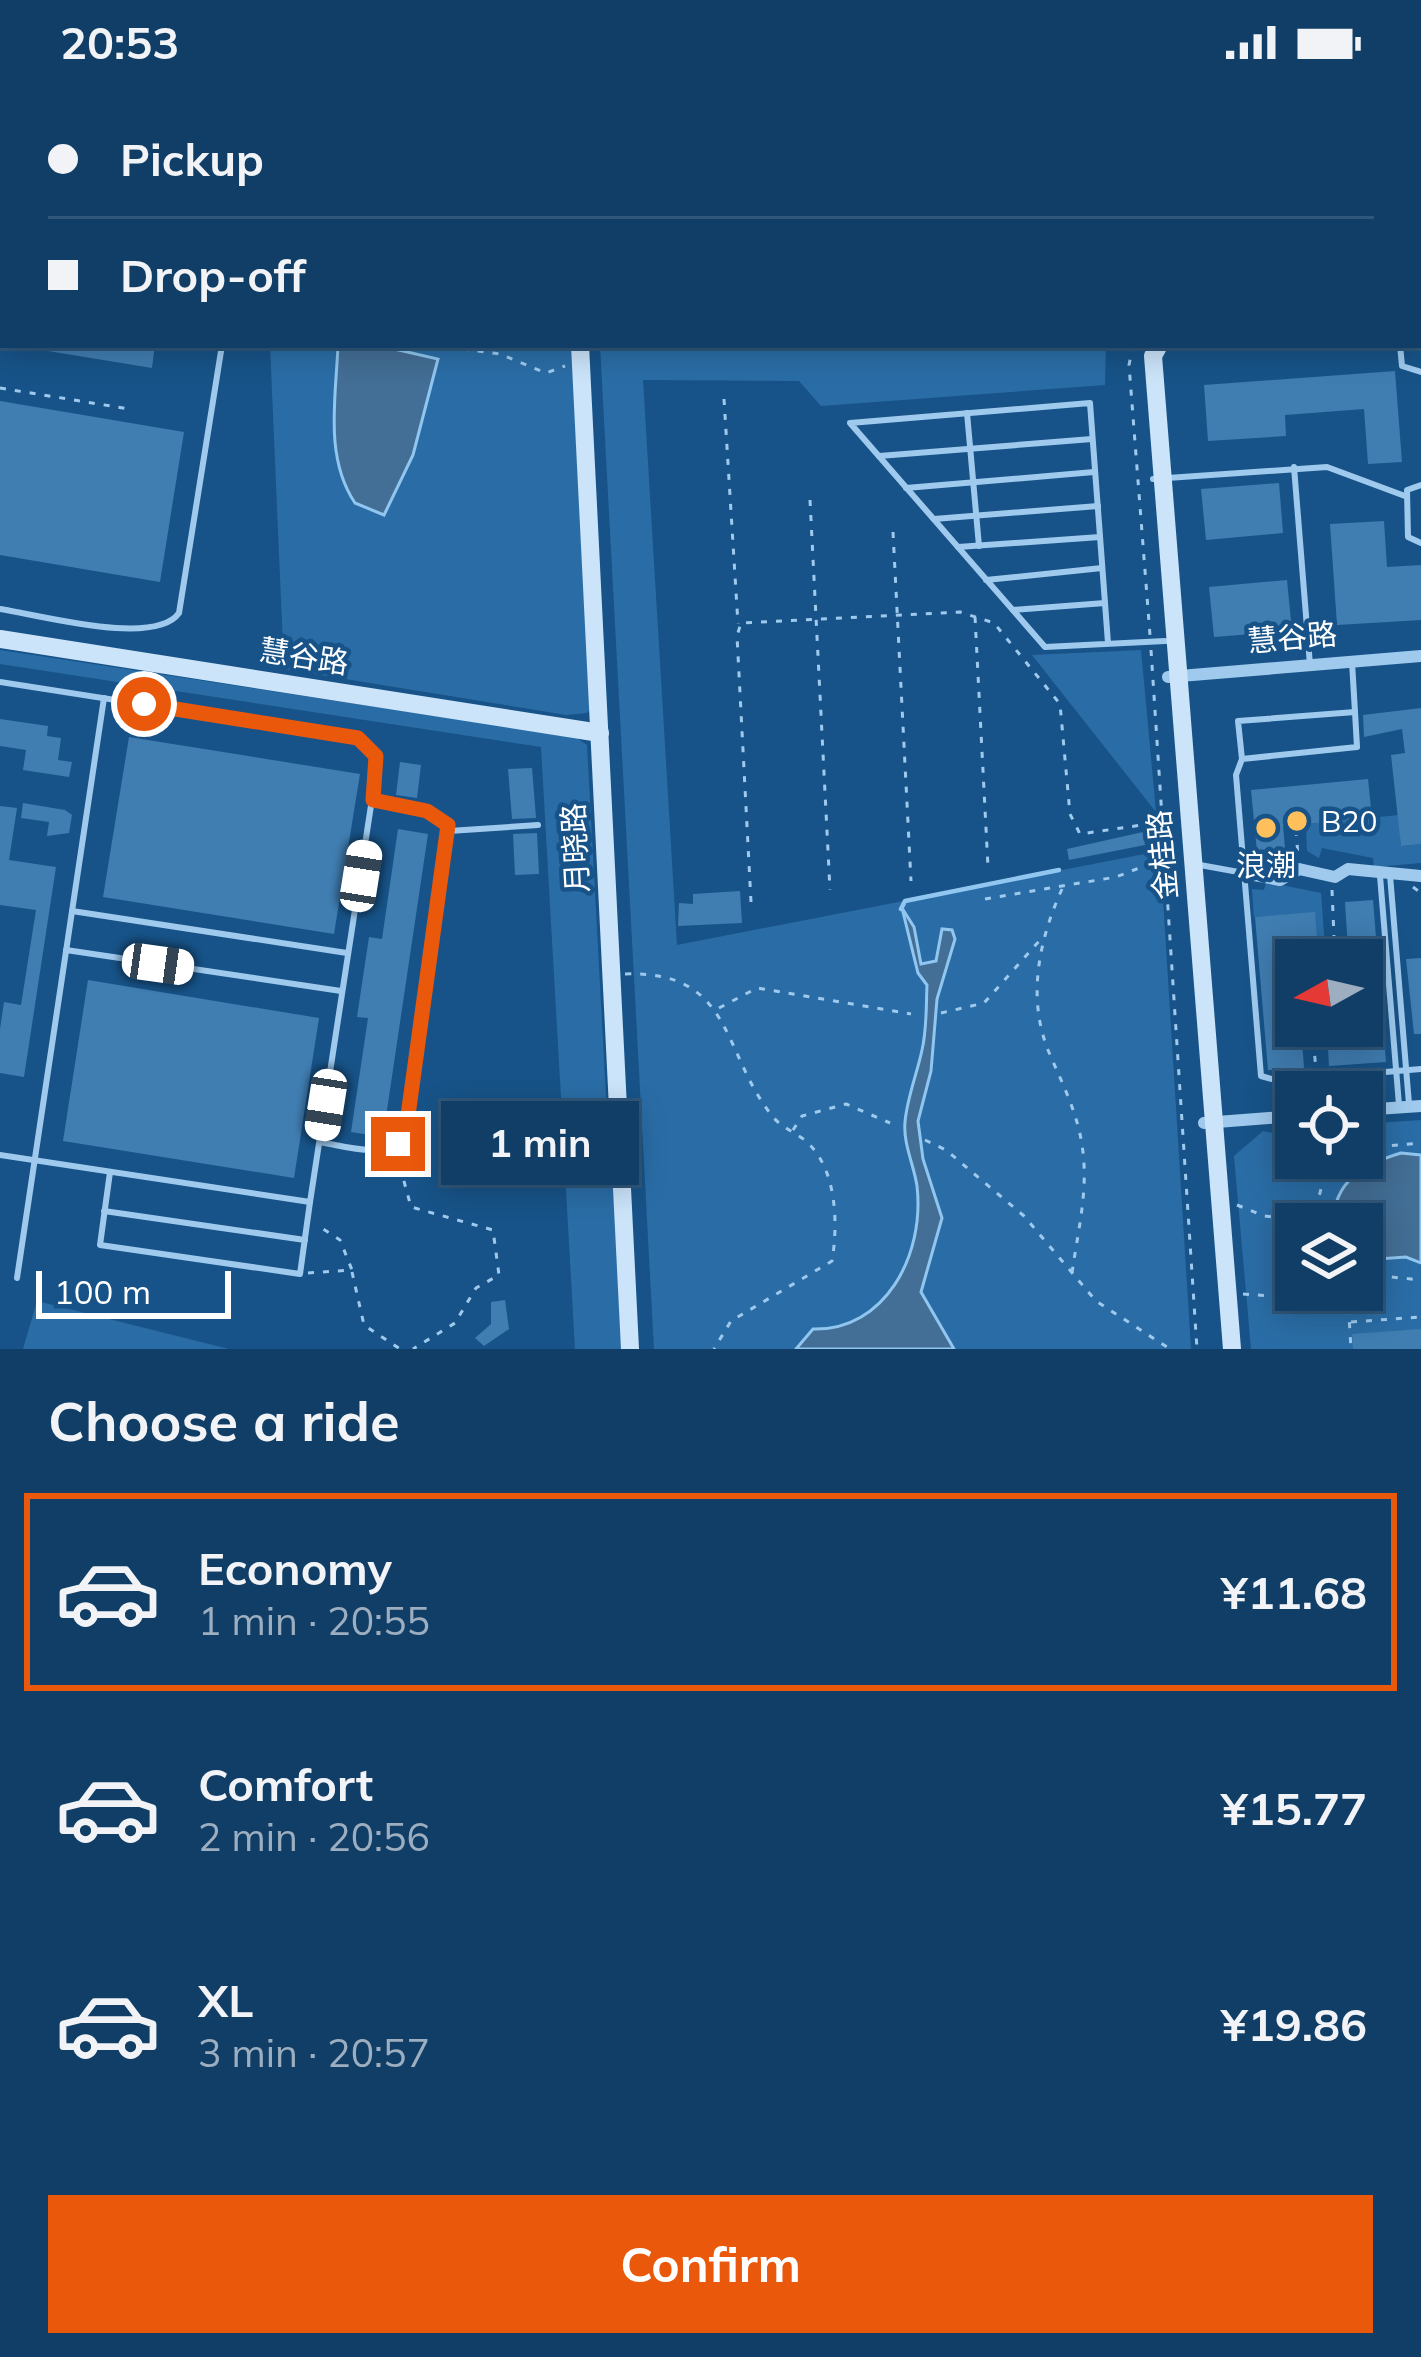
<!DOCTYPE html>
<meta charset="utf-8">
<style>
body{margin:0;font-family:Mulish,"Noto Sans SC",sans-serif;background:#1e496f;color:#f1f3f6;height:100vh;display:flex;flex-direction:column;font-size:45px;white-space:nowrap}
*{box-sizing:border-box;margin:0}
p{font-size:39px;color:#9caebf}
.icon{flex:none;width:66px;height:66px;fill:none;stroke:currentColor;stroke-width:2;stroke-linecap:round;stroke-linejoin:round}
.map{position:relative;height:1265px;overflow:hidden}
.panel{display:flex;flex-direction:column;background:#113e66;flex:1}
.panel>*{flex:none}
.hud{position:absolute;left:0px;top:0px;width:1422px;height:264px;box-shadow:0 6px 30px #0003,0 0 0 3px #30577a;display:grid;align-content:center;height:264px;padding:0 48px;background:#113e66}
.needle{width:78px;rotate:262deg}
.tools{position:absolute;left:1275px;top:855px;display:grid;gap:24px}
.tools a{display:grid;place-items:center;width:108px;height:108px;border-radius:0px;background:#113e66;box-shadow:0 6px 30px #0003,0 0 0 3px #30577a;font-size:60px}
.scale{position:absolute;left:36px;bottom:30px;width:195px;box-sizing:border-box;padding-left:12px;border:6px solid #fff;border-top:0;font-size:33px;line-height:42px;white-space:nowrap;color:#fff;-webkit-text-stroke:9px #175388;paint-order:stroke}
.end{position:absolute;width:54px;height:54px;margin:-27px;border:15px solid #ea580c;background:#fff;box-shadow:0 0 0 6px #fff}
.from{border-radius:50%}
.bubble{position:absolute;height:84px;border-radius:0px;background:#113e66;box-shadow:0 6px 30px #0003,0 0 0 3px #30577a;font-size:39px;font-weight:700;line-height:84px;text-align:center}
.car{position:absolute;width:36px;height:72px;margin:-36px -18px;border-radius:15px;box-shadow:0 0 9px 3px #0007;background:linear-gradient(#fff 24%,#345 0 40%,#fff 0 76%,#345 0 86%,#fff 0)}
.hud b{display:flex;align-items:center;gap:42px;height:114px;font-size:45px}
.hud b+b{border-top:3px solid #30577a}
.hud i{width:30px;height:30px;background:#f1f3f6}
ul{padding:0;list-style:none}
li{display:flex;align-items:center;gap:36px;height:198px;margin:0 24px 18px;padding:0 24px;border:6px solid transparent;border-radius:0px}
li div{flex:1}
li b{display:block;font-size:45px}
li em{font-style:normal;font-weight:700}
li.current{border-color:#ea580c}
li>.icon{width:108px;height:108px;stroke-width:1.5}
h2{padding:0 48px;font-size:54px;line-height:144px}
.primary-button{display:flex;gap:24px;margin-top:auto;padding:24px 48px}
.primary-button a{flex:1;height:138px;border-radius:0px;background:#ea580c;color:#fff;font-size:48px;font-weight:700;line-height:138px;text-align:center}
.status{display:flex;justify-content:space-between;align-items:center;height:84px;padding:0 60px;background:#113e66;direction:ltr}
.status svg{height:33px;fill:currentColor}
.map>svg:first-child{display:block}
</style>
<div class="status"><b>20:53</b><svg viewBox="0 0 49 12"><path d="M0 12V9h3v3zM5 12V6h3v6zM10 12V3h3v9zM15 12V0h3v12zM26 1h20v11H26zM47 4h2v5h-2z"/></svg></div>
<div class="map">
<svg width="1421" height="1265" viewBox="0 0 1421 1265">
<rect width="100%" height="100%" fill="#175388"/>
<g fill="#2a6da6" fill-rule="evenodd">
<polygon points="576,0 1421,0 1421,192 1419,3"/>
<polygon points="270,261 575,261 594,621 587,629 566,631 284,585"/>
<polygon points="600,261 1106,261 1105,301 821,322 799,297 643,296 677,861 1160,767 1191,1265 654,1265"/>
<polygon points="0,566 575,653 587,661 608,1049 563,1049 541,663 0,580"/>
<polygon points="1141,566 1156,728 1032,571"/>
<polygon points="1399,731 1401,762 1421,760 1421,779 1374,783 1373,774 1322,764 1319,774 1307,767 1306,740"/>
<polygon points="1266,798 1321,809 1326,876 1310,876 1317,871 1314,829 1254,833 1252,805 1264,806"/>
<path d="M 1421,1036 L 1421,1265 L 1251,1265 L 1234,1072 L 1263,1047 L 1296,1054 L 1296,1074 L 1362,1074 L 1362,1040 ZM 1296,1140 L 1362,1140 L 1362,1206 L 1296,1206 Z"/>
<polygon points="565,1088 614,1088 622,1265 575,1265"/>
<polygon points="37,1217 229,1265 23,1265"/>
</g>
<g fill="#436e95" stroke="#91c6f0" stroke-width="3">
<path d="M 338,261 L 377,261 L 438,275 L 413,371 L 384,431 L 355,419 C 324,373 336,313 338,261 Z"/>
<path d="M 902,824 L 914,843 L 921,880 L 936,877 L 942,845 L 952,846 L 955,855 L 937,915 L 931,987 L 918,1037 L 923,1075 L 942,1134 L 921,1208 L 954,1265 L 796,1265 L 813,1245 C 885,1247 925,1171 917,1102 C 914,1081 903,1060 905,1038 C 907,1014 917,990 922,966 C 927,945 926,923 927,901 L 918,889 Z"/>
<path d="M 1401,1069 L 1421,1071 L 1421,1179 L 1406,1173 L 1364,1176 L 1362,1140 L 1334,1140 C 1332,1098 1364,1080 1401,1069 Z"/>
</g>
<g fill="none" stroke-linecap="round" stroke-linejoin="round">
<polyline stroke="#91c6f0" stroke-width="4.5" points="901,825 905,817 1059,786"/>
</g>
<g fill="#407db1">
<polygon points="49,261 155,261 152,284 48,267"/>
<polygon points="1395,287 1402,378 1368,380 1364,325 1285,331 1286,352 1208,357 1204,301"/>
<polygon points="0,317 184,348 160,498 0,471"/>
<polygon points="1279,399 1283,449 1206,456 1201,405"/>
<polygon points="1384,437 1387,483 1421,481 1421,536 1337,541 1330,440"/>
<polygon points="1287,496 1292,547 1214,553 1209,503"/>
<polygon points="1421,624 1421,760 1401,762 1391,671 1405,669 1402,645 1364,653 1363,631"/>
<polygon points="0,635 48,642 47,652 61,654 58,676 72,678 69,693 23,686 26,666 0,662"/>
<polygon points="129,653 360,690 334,850 103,813"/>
<polygon points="400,678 421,681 417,714 396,711"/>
<polygon points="532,684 536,734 512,735 508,685"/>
<polygon points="1368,695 1372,734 1283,742 1286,775 1258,778 1251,706"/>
<polygon points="23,719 65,726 72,731 69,749 47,752 49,738 21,734"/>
<polygon points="0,722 17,724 9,776 56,783 24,993 0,989 0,945 4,918 21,921 36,826 0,821"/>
<polygon points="398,745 428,750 383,1053 351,1048 368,934 357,933 369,853 382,855"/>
<polygon points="1143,748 1145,761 1069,776 1067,765"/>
<polygon points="537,749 539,790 515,791 513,750"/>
<polygon points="740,807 742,839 678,842 679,819 693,820 693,810"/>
<polygon points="1373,816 1386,978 1329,982 1327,946 1362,942 1362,876 1358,865 1348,866 1345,818"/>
<polygon points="1315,828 1318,871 1296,872 1296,942 1301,942 1304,984 1268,986 1255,833"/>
<polygon points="1421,874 1421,950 1414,950 1406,875"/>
<polygon points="88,896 319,934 294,1094 63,1057"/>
<polygon points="505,1216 509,1245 484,1262 475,1254 491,1240 491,1218"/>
<polygon points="1421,1245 1421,1265 1353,1265 1352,1250"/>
</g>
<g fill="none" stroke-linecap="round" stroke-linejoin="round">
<g stroke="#9fcaee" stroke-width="3" stroke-dasharray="6 9" stroke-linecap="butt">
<polyline points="429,0 447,3"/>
<polyline points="379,3 403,0"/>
<polyline points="533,3 540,0"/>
<polyline points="0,73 3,71"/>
<polyline points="1419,204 1421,204"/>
<polyline points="433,261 500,270 546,289 565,282"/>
<polyline points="1133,261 1129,281 1150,551"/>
<polyline points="0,304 129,325"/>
<polyline points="724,315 738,540"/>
<polyline points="810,416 830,806"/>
<polyline points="893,448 911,797"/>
<polyline points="975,533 988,783"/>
<polyline points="1151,566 1197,1265"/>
<polyline points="1296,746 1298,772"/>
<polyline points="1413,803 1421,809"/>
<path d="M 1062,805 C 1039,856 1027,913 1048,966 C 1061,997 1077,1027 1082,1061 C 1089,1105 1078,1146 1072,1189"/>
<polyline points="1332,806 1335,876"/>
<polyline points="985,815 1116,793 1175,770"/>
<polyline points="751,818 737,552 741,539 960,528 994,539 1060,620 1070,730 1080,750 1163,738"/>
<path d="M 625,890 C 734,886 721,969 773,1033 C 783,1045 800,1050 810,1061 C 837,1089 838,1141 832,1177 L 731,1237 L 714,1265"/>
<polyline points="719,924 757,904 911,930"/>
<polyline points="941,929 984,919 1041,855"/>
<polyline points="1312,942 1316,986"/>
<polyline points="793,1046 802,1032 846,1020 890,1039"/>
<polyline points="925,1056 946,1066 1024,1132 1096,1217 1170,1265"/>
<polyline points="1362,1064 1421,1059"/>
<polyline points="396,1068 411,1123 493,1146 499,1191 476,1204 455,1239 413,1265"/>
<polyline points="1237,1121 1264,1132 1328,1138"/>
<polyline points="1312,1140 1322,1101 1345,1074"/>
<polyline points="352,1188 364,1241 400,1265"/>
<polyline points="308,1189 352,1186 340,1156 317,1141"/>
<polyline points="1362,1190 1421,1196"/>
<polyline points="1243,1210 1338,1217 1349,1232 1351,1265"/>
<polyline points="1351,1238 1421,1233"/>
</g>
<g stroke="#9fcaee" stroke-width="6">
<polyline points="241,0 241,3"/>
<polyline points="1419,248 1421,248"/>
<polyline points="1400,261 1402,282 1421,288"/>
<polyline points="967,329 979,462"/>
<polyline points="879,372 1092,355"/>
<polyline points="1294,383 1310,581"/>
<polyline points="1153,395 1327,383 1405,412"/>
<polyline points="1421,401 1407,406 1408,453 1421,459"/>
<polyline points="906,404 1094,388"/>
<polyline points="934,435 1098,422"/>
<polyline points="958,463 1100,453"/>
<polyline points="986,496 1102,484"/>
<path d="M 0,525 C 40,531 155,563 179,529 L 222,261"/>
<polyline points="1013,526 1105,519"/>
<polyline points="1108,559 1090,319 850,339 1045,563 1165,557"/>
<polyline points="1352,578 1355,628"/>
<polyline points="0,598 358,654 376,672 376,689 310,1118 0,1071"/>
<polyline points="1242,675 1357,663 1355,628 1238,637 1242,675 1236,691 1261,992 1279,997 1421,985"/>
<polyline points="449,747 538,741"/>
<polyline points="1200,781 1244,789"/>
<polyline points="1390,791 1409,1020"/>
<polyline points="1380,792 1399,1021"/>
<polyline points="72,827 347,869"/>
<polyline points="66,866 341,907"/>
<path d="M 320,1058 C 350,1063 389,1078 406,1046 L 448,741 L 427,727 L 373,715"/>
<polyline points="110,1088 100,1161 300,1190 310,1118"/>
<polyline points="104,1127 305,1156"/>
<polyline points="17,1194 104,614"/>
</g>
<g stroke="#9fcaee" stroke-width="12">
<polyline points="1168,593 1421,572"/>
<polyline points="1244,789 1280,796 1299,785 1335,793 1348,785 1421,792"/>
<polyline points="1362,1026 1421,1022"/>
<polyline points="1204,1039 1296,1032"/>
</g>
<g stroke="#cbe4fa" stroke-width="18">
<polyline points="566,0 566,3"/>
<polyline points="1419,222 1421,222"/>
<polyline points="580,261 630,1265"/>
<polyline points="1159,261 1153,272 1232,1265"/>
<polyline points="0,555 600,649"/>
</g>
</g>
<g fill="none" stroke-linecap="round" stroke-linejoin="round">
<polyline stroke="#ea580c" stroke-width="15" points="144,620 358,654 376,672 373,716 427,727 448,741 406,1046 398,1060"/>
</g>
<g fill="#ffc05b" stroke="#175388" stroke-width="4.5">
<circle cx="1297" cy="737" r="12"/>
<circle cx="1266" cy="744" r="12"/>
</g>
<g text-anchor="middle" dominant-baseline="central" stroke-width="9" stroke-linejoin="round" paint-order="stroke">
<g font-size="30" fill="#fff" stroke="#175388">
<text transform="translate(1292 553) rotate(-5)">慧谷路</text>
<text transform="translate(304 572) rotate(9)">慧谷路</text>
<text transform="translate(575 764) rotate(-93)">月晓路</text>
<text transform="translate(1162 771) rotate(-95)">金桂路</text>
</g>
<g font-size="30" fill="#fff" stroke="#175388" text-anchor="start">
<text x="1321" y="737">B20</text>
<text x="1266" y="781" text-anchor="middle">浪潮</text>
</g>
</g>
</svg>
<div class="tools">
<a><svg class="needle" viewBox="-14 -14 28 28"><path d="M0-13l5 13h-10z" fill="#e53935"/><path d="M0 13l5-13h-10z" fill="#9caebf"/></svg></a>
<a><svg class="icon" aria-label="locate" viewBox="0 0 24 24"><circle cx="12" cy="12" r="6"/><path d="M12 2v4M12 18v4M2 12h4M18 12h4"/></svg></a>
<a><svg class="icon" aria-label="layers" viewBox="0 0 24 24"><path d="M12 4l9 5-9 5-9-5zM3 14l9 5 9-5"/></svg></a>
</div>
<div class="scale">100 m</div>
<i class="end from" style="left:144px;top:620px"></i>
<i class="end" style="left:398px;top:1060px"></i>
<div class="bubble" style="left:441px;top:1017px;width:198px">1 min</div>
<i class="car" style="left:361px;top:792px;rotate:9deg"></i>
<i class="car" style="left:158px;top:880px;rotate:98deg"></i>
<i class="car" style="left:326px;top:1021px;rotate:189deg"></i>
<div class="hud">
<b><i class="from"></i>Pickup</b>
<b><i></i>Drop-off</b>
</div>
</div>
<section class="panel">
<h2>Choose a ride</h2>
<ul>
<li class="current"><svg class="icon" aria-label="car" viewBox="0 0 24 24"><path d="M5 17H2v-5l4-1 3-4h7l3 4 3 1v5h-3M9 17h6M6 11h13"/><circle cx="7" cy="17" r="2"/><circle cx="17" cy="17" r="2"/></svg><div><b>Economy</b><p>1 min · 20:55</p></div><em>¥11.68</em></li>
<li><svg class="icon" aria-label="car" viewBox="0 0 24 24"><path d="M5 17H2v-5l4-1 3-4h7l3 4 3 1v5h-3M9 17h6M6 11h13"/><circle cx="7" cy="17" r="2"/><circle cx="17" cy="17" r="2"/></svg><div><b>Comfort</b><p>2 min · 20:56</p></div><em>¥15.77</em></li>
<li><svg class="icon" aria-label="car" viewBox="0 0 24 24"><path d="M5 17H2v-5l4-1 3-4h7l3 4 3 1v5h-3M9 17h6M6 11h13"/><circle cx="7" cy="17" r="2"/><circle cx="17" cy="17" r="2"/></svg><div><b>XL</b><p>3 min · 20:57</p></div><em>¥19.86</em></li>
</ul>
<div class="primary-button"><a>Confirm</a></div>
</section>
